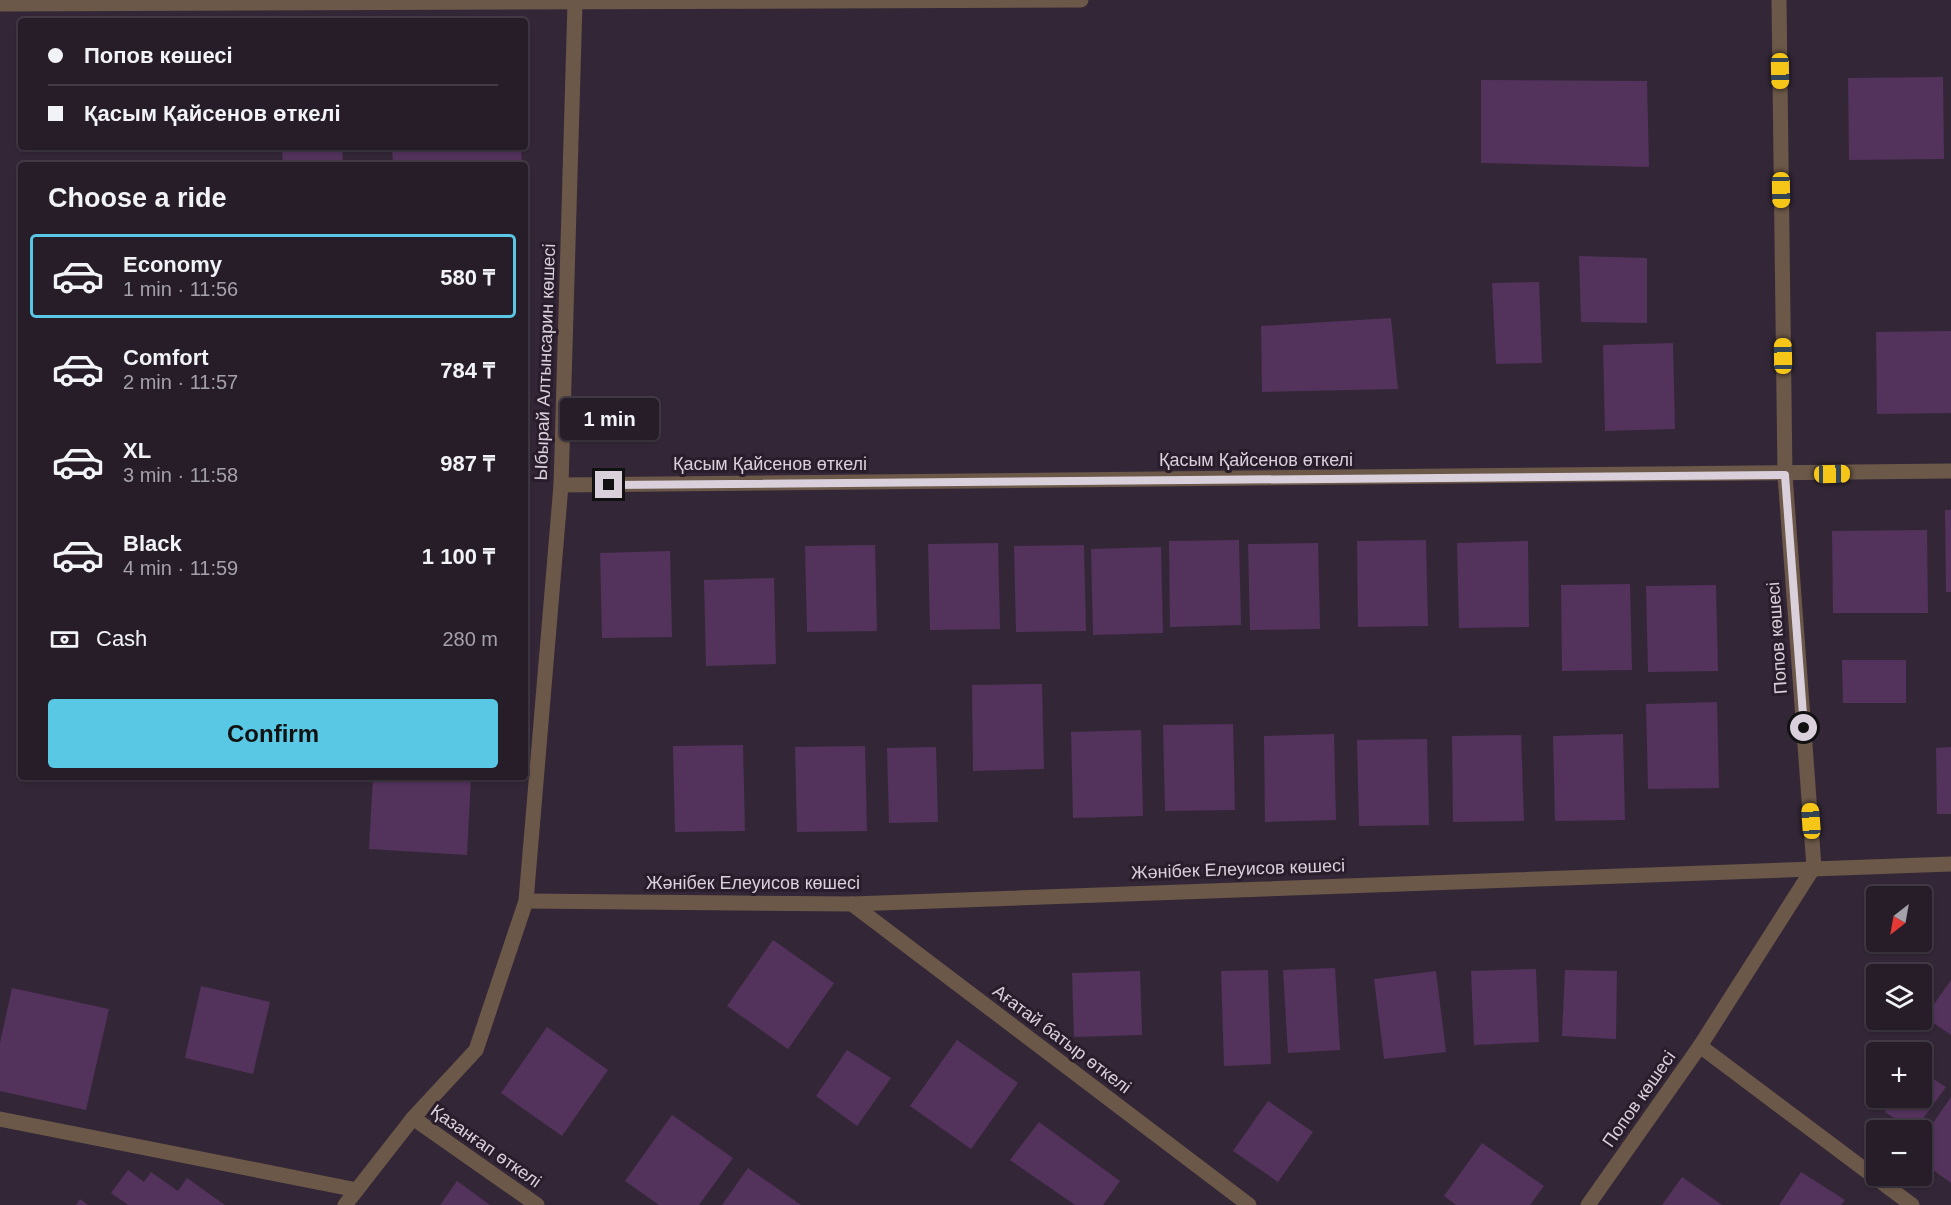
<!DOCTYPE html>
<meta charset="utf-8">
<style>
body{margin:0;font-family:Helvetica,sans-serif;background:#2e2631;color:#f1f3f6;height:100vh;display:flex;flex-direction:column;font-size:22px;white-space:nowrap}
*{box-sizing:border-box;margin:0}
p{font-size:20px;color:#a4a2a8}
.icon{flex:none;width:33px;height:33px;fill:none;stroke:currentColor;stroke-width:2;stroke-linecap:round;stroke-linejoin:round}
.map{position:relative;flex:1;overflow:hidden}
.details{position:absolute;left:18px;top:162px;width:510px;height:618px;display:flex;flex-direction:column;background:#261d29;border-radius:6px;box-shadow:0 2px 4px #0004,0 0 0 2px #423b46}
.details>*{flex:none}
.top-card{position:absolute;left:18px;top:18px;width:510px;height:132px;border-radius:6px;box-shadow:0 2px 4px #0004,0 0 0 2px #423b46;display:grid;align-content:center;height:132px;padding:0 30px;background:#261d29}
.needle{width:39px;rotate:211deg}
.controls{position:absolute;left:1866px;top:886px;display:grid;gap:12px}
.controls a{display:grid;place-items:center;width:66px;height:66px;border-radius:6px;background:#261d29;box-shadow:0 2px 4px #0004,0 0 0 2px #423b46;font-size:30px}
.end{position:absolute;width:27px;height:27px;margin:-14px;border:8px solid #d9d0db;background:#111;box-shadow:0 0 0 3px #111}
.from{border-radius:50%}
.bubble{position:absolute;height:42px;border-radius:6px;background:#261d29;box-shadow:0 2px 4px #0004,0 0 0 2px #423b46;font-size:20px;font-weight:700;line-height:42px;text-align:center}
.car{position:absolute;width:18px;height:36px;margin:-18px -9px;border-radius:8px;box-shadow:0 0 4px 2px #0007;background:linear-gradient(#f5c518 24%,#345 0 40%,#f5c518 0 76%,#345 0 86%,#f5c518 0)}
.top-card b{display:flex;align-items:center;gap:21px;height:57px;font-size:22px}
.top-card b+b{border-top:2px solid #423b46}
.top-card i{width:15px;height:15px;background:#f1f3f6}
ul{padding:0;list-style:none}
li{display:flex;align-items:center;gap:18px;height:84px;margin:0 12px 9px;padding:0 18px;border:3px solid transparent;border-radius:6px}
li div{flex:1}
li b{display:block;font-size:22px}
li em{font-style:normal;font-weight:700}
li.on{border-color:#59c8e4}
li>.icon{width:54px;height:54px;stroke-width:1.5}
h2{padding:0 30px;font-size:27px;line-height:72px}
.pay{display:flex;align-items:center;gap:15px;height:66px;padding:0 30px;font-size:22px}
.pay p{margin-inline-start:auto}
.primary-button{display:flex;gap:12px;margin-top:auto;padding:12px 30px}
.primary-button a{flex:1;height:69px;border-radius:6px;background:#59c8e4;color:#111;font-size:24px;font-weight:700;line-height:69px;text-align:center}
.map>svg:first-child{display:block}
</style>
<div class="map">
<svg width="1951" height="1205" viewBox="0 0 1951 1205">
<rect width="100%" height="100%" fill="#332737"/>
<g fill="#53325c">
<polygon points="1943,77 1944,159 1849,160 1848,78"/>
<polygon points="1481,80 1647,81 1649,167 1481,163"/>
<polygon points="282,147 342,147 343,165 283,165"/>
<polygon points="392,147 521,147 522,165 393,165"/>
<polygon points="1579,256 1647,258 1647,323 1581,322"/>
<polygon points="1539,282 1542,363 1496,364 1492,283"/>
<polygon points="1391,318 1398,389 1262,392 1261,326"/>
<polygon points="1951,331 1951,413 1877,414 1876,332"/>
<polygon points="1673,343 1675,429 1605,431 1603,345"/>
<polygon points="1945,510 1951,510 1951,592 1946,592"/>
<polygon points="1927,530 1928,613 1833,613 1832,531"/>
<polygon points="1239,540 1241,625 1170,627 1169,541"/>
<polygon points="1426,540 1428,626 1358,627 1357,541"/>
<polygon points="1528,541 1529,627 1459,628 1457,543"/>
<polygon points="998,543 1000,629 930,630 928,544"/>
<polygon points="1318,543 1320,629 1250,630 1248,544"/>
<polygon points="875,545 877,631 807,632 805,546"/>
<polygon points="1084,545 1086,631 1016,632 1014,546"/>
<polygon points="1161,547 1163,633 1093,635 1091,549"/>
<polygon points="670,551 672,637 602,638 600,553"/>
<polygon points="774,578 776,664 706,666 704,580"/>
<polygon points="1630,584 1632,670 1562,671 1561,585"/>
<polygon points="1716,585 1718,671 1648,672 1646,586"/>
<polygon points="1842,660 1906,660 1906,703 1843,703"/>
<polygon points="1042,684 1044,769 973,771 972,685"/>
<polygon points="1717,702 1719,788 1648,789 1646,704"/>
<polygon points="1233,724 1235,810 1165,811 1163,725"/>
<polygon points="1141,730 1143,816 1073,818 1071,732"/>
<polygon points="1334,734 1336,820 1265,822 1264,736"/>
<polygon points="1623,734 1625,820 1555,821 1553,736"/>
<polygon points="1521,735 1524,821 1453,822 1452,736"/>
<polygon points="1427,739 1429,825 1359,826 1357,740"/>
<polygon points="743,745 745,831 675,832 673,746"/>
<polygon points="865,746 867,831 797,832 795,747"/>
<polygon points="936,747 938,822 889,823 887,748"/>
<polygon points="1951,747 1951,814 1937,814 1936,748"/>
<polygon points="373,777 471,777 467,855 369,849"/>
<polygon points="773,940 834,983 788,1049 727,1006"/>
<polygon points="1335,968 1340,1050 1288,1053 1283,970"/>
<polygon points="1536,969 1539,1042 1474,1045 1471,971"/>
<polygon points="1268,970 1271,1064 1224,1066 1221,971"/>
<polygon points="1565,970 1617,971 1616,1039 1562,1036"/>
<polygon points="1140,971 1142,1035 1074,1037 1072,973"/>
<polygon points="1436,971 1446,1052 1384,1059 1374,979"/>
<polygon points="1951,980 1951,1035 1925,1017"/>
<polygon points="201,986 270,1002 253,1074 185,1058"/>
<polygon points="12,988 109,1009 86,1110 0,1091 0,1043"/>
<polygon points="547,1027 608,1070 562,1136 501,1093"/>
<polygon points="957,1040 1018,1083 971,1149 910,1106"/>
<polygon points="847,1050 891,1078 857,1126 816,1096"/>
<polygon points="1922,1072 1946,1087 1914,1131 1885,1112 1894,1098 1922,1098"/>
<polygon points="1951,1097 1951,1183 1922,1162 1922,1139"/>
<polygon points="1268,1101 1313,1132 1278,1182 1233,1151"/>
<polygon points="672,1115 733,1158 699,1205 659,1205 625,1181"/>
<polygon points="1039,1122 1120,1181 1103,1205 1075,1205 1010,1160"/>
<polygon points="1482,1143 1544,1186 1530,1205 1456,1205 1444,1196"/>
<polygon points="748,1168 801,1205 722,1205"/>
<polygon points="128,1170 144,1182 151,1172 178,1191 187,1178 225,1205 128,1205 111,1193"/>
<polygon points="1801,1172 1845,1200 1841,1205 1779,1205"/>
<polygon points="1682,1177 1722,1205 1662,1205"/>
<polygon points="457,1181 490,1205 440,1205"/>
<polygon points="80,1199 88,1205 76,1205"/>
</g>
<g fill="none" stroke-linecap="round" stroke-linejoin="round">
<g stroke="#6c5848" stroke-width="15">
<polyline points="0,4 1081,0"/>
<polyline points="561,485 1951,471"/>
<polyline points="526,901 852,904 1951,864"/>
<polyline points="852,904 1249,1205"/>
<polyline points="1700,1046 1912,1205"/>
<polyline points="413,1118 537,1205"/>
<polyline points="0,1119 357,1190"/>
<polyline points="345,1205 413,1118 476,1050 526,901 561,485 575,3"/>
<polyline points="1588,1205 1700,1046 1814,867 1785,475 1779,0"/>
</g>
</g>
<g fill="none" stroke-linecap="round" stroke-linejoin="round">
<polyline stroke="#d9d0db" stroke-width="8" points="609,485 1785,475 1804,728"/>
</g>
<g text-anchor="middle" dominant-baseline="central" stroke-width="6" stroke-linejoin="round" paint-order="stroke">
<g font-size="18" fill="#d9d0db" stroke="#291d2c">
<text transform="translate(545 362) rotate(-88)">Ыбырай Алтынсарин көшесі</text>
<text x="1256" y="460">Қасым Қайсенов өткелі</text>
<text x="770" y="464">Қасым Қайсенов өткелі</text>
<text transform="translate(1777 638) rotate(-94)">Попов көшесі</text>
<text transform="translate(1238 869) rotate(-2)">Жәнібек Елеуисов көшесі</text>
<text x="753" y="883">Жәнібек Елеуисов көшесі</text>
<text transform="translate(1062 1039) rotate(37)">Ағатай батыр өткелі</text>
<text transform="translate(1639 1099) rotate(-55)">Попов көшесі</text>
<text transform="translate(486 1146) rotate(35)">Қазанғап өткелі</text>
</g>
</g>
</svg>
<div class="controls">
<a><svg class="needle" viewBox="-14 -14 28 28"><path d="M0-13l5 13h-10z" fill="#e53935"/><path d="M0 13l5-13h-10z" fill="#a4a2a8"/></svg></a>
<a><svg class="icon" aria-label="layers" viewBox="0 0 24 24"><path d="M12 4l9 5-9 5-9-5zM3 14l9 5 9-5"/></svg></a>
<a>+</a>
<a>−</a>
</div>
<i class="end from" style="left:1804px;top:728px"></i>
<i class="end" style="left:609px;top:485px"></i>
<div class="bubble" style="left:560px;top:398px;width:99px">1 min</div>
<i class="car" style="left:1780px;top:71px;rotate:179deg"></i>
<i class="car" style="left:1781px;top:190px;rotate:179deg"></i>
<i class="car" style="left:1783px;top:356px;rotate:359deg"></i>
<i class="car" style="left:1832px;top:474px;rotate:89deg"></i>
<i class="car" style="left:1811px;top:821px;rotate:356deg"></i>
<div class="top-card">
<b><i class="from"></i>Попов көшесі</b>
<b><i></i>Қасым Қайсенов өткелі</b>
</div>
<section class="details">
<h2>Choose a ride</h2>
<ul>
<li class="on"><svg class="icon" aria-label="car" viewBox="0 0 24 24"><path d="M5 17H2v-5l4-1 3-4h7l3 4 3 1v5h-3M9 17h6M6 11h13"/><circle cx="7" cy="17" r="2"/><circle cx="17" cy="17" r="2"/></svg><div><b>Economy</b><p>1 min · 11:56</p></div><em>580 ₸</em></li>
<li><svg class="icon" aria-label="car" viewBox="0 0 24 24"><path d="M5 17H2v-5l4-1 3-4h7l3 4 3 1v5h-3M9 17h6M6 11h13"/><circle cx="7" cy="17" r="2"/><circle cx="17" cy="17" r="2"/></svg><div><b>Comfort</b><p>2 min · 11:57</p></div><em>784 ₸</em></li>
<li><svg class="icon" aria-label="car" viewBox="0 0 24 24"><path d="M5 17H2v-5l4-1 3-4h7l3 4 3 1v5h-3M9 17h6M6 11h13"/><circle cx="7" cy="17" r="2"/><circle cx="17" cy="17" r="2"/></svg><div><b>XL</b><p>3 min · 11:58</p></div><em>987 ₸</em></li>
<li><svg class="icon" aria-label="car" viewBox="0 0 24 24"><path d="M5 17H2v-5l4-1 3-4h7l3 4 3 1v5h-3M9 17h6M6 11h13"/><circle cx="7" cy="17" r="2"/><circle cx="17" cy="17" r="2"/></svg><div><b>Black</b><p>4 min · 11:59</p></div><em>1 100 ₸</em></li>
</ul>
<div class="pay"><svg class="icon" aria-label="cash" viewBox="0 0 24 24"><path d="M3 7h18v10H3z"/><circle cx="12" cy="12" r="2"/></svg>Cash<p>280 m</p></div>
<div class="primary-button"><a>Confirm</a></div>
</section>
</div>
